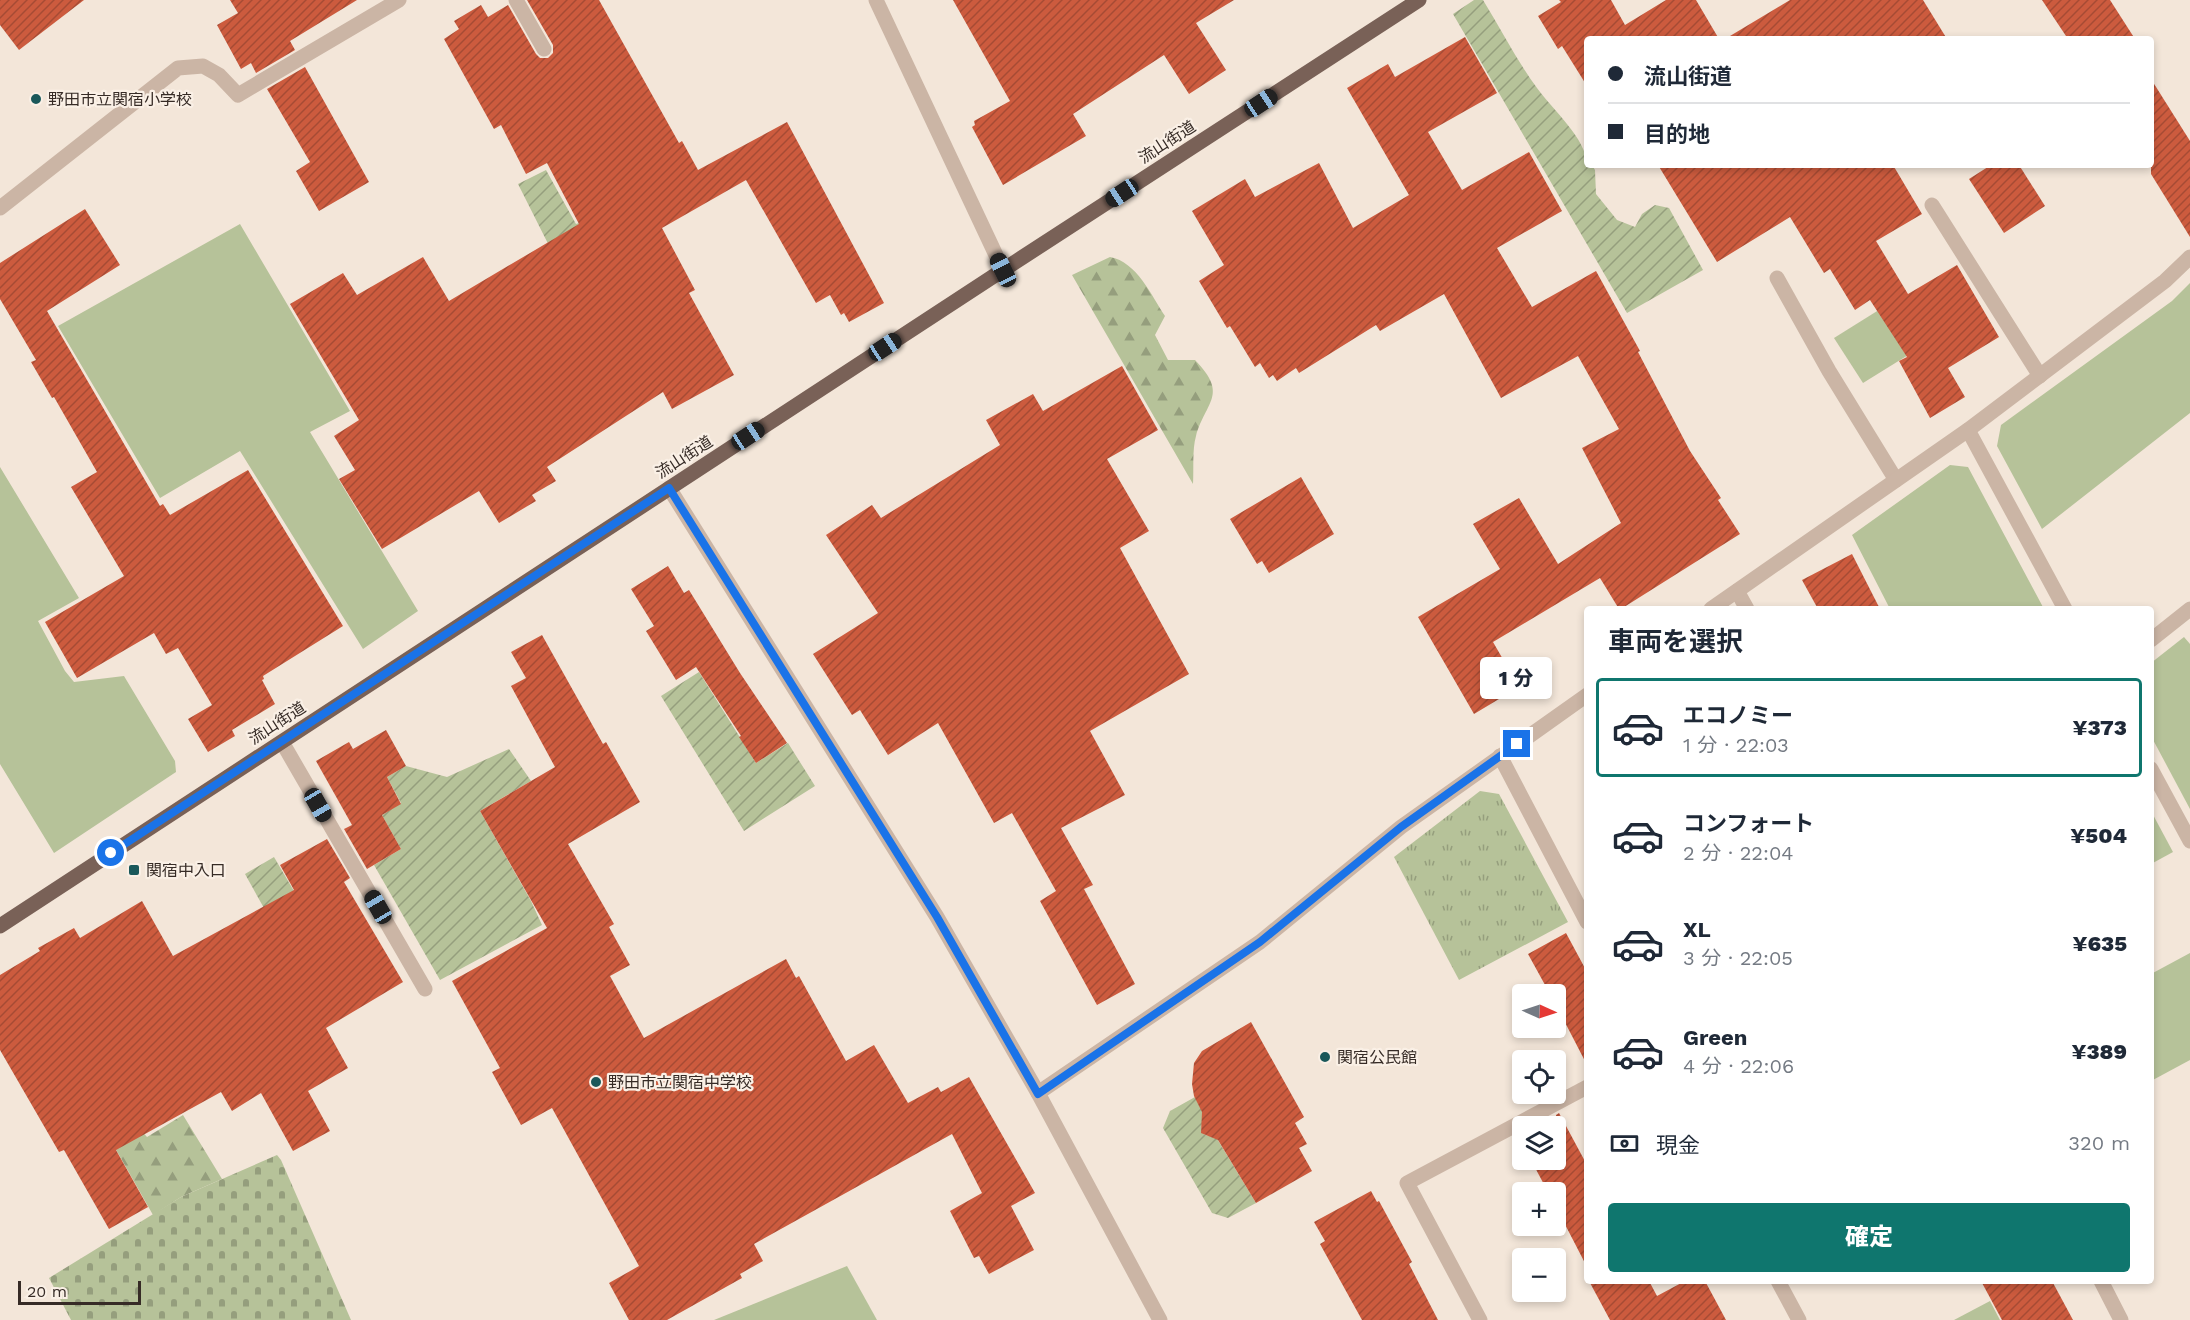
<!DOCTYPE html>
<html lang="ja">
<meta charset="utf-8">
<style>
body{margin:0;font-family:"Work Sans","Noto Sans JP",sans-serif;background:#f6f6f7;color:#1f2937;height:100vh;display:flex;flex-direction:column;font-size:22px;white-space:nowrap}
*{box-sizing:border-box;margin:0}
p{font-size:20px;color:#747a83}
.icon{flex:none;width:33px;height:33px;fill:none;stroke:currentColor;stroke-width:2;stroke-linecap:round;stroke-linejoin:round}
.map{position:relative;flex:1;overflow:hidden}
.side{position:absolute;left:1584px;top:606px;width:570px;height:678px;display:flex;flex-direction:column;background:#fff;border-radius:6px;box-shadow:0 3px 9px #0003}
.side>*{flex:none}
.top-card{position:absolute;left:1584px;top:36px;width:570px;height:132px;border-radius:6px;box-shadow:0 3px 9px #0003;display:grid;align-content:center;height:132px;padding:0 24px;background:#fff}
.needle{width:39px;rotate:93deg}
.controls{position:absolute;left:1512px;top:984px;display:grid;gap:12px}
.controls a{display:grid;place-items:center;width:54px;height:54px;border-radius:6px;background:#fff;box-shadow:0 3px 9px #0003;font-size:30px}
.scale{position:absolute;left:18px;bottom:15px;width:123px;box-sizing:border-box;padding-left:6px;border:3px solid #362b26;border-top:0;font-size:16px;line-height:21px;white-space:nowrap;color:#362b26;-webkit-text-stroke:4px #faf0e6;paint-order:stroke}
.end{position:absolute;width:27px;height:27px;margin:-14px;border:8px solid #1a73e8;background:#fff;box-shadow:0 0 0 3px #fff}
.from{border-radius:50%}
.bubble{position:absolute;height:42px;border-radius:6px;background:#fff;box-shadow:0 3px 9px #0003;font-size:20px;font-weight:800;line-height:42px;text-align:center}
.car{position:absolute;width:18px;height:36px;margin:-18px -9px;border-radius:8px;box-shadow:0 0 4px 2px #0007;background:linear-gradient(#222 24%,#8ab4d8 0 40%,#222 0 76%,#8ab4d8 0 86%,#222 0)}
.top-card b{display:flex;align-items:center;gap:21px;height:57px;font-size:22px}
.top-card b+b{border-top:2px solid #e0e1e3}
.top-card i{width:15px;height:15px;background:#1f2937}
ul{padding:0;list-style:none}
li{display:flex;align-items:center;gap:18px;height:99px;margin:0 12px 9px;padding:0 12px;border:3px solid transparent;border-radius:6px}
li div{flex:1}
li b{display:block;font-size:22px}
li em{font-style:normal;font-weight:800}
li.selected{border-color:#0f766e}
li>.icon{width:54px;height:54px;stroke-width:1.5}
h2{padding:0 24px;font-size:27px;line-height:72px}
.pay{display:flex;align-items:center;gap:15px;height:66px;padding:0 24px;font-size:22px}
.pay p{margin-inline-start:auto}
.cta{display:flex;gap:12px;margin-top:auto;padding:12px 24px}
.cta a{flex:1;height:69px;border-radius:6px;background:#0f766e;color:#fff;font-size:24px;font-weight:800;line-height:69px;text-align:center}
.map>svg:first-child{display:block}
</style>
<div class="map">
<svg width="2190" height="1320" viewBox="0 0 2190 1320">
<defs>
<pattern id="forest-firs" width="22" height="20" patternUnits="userSpaceOnUse" patternTransform="scale(1.5)"><rect width="22" height="20" fill="#b6c299"/><path d="M5 1l3.5 6h-7zM16 11l3.5 6h-7z" fill="#959e7d"/></pattern>
<pattern id="cemetery-stones" width="16" height="16" patternUnits="userSpaceOnUse" patternTransform="scale(1.5)"><rect width="16" height="16" fill="#b6c299"/><path d="M2 7V4a2 2 0 0 1 4 0v3zM10 15v-3a2 2 0 0 1 4 0v3z" fill="#959e7d"/></pattern>
<pattern id="park-tufts" width="24" height="20" patternUnits="userSpaceOnUse" patternTransform="scale(1.5)"><rect width="24" height="20" fill="#b6c299"/><path d="M3 7l-1-3M5 7V3M7 7l1-3M15 17l-1-3M17 17v-4M19 17l1-3" fill="none" stroke="#959e7d"/></pattern>
<pattern id="garden-furrows" width="10" height="10" patternUnits="userSpaceOnUse" patternTransform="scale(1.5)"><rect width="10" height="10" fill="#b6c299"/><path d="M-1 1l2-2M0 10L10 0M9 11l2-2" fill="none" stroke="#959e7d"/></pattern>
<pattern id="building-hatch" width="6" height="6" patternUnits="userSpaceOnUse" patternTransform="scale(1.5)"><rect width="6" height="6" fill="#cc5b3e"/><path d="M-1 1l2-2M0 6l6-6M5 7l2-2" fill="none" stroke="#a64b34"/></pattern>
</defs>
<rect width="100%" height="100%" fill="#f3e6d9"/>
<g fill="#b6c299">
<polygon points="240,224 350,411 310,432 418,611 363,649 240,451 160,498 58,326"/>
<polygon points="2190,283 2190,413 2042,529 1997,446 2001,425 2172,301"/>
<polygon points="1906,293 1934,339 1863,383 1834,338"/>
<polygon points="1950,465 1968,467 2044,609 1886,609 1889,607 1852,535"/>
<polygon points="0,467 79,598 38,621 65,671 74,682 124,676 175,761 176,772 54,853 0,764"/>
<polygon points="2184,637 2190,644 2190,809 2151,736 2151,663"/>
<polygon points="2151,811 2173,852 2151,864"/>
<polygon points="2190,953 2190,1060 2151,1081 2151,974"/>
<polygon points="847,1266 877,1320 714,1320"/>
<polygon points="1990,1301 2000,1320 1954,1320"/>
</g>
<g fill="url(#forest-firs)">
<path d="M 1110,257 C 1137,262 1151,295 1165,316 L 1155,335 L 1168,360 L 1195,360 C 1229,395 1206,401 1196,436 C 1192,450 1194,469 1193,484 L 1072,275 Z"/>
<polygon points="183,1115 222,1179 181,1197 153,1215 101,1123 134,1122 147,1137"/>
</g>
<polygon fill="url(#cemetery-stones)" points="277,1155 281,1160 351,1320 71,1320 49,1278 181,1197"/>
<polygon fill="url(#park-tufts)" points="1480,791 1499,794 1568,922 1459,980 1394,857"/>
<g fill="url(#garden-furrows)">
<path d="M 1474,0 L 1483,0 C 1501,29 1517,61 1537,88 C 1552,109 1587,139 1587,165 L 1592,165 L 1595,170 L 1596,194 L 1617,220 L 1635,227 L 1642,214 L 1655,205 L 1669,208 L 1703,270 L 1627,313 L 1453,14 Z"/>
<polygon points="546,170 576,224 587,220 600,347 518,184"/>
<polygon points="699,672 756,763 788,743 815,786 744,831 661,696"/>
<polygon points="509,749 531,781 480,811 531,901 542,925 440,980 374,865 401,849 382,815 401,803 387,777 406,766 447,777"/>
<polygon points="274,857 325,944 294,962 245,874"/>
<polygon points="1195,1097 1206,1116 1203,1119 1201,1130 1205,1135 1216,1137 1256,1203 1228,1218 1212,1213 1163,1128 1170,1111"/>
</g>
<g fill="url(#building-hatch)">
<polygon points="0,0 84,0 19,50 0,25"/>
<polygon points="230,0 357,0 290,41 295,50 256,73 251,63 241,69 217,25 238,13"/>
<polygon points="527,0 599,0 679,143 682,141 698,170 787,122 884,303 849,322 844,313 841,315 830,295 816,303 746,180 662,228 695,290 689,293 734,375 672,409 663,392 547,467 556,481 532,495 536,501 499,523 479,491 382,549 339,479 355,470 334,436 359,420 290,304 343,273 357,295 423,257 449,301 579,224 547,163 526,174 501,125 494,129 444,39 459,29 454,21 481,5 488,17 508,5 536,54 540,58 548,58 553,53 553,45"/>
<polygon points="953,0 1234,0 1196,23 1226,70 1189,94 1164,55 1073,114 1086,136 1003,185 972,127 975,125 974,121 1010,101"/>
<polygon points="1559,0 1611,0 1625,25 1666,0 1696,0 1719,39 1587,39 1587,86 1562,46 1558,49 1538,16 1561,2"/>
<polygon points="1790,0 1923,0 1947,39 1725,39"/>
<polygon points="2042,0 2110,0 2135,39 2068,39"/>
<polygon points="1465,37 1497,93 1428,132 1462,190 1529,152 1562,211 1497,248 1532,307 1596,271 1640,351 1638,352 1690,451 1721,498 1718,500 1740,534 1621,609 1619,609 1600,578 1493,642 1519,687 1474,714 1418,617 1500,569 1473,524 1519,498 1558,564 1621,523 1582,448 1619,429 1578,356 1501,398 1444,294 1380,331 1376,325 1299,373 1296,368 1277,381 1273,375 1269,378 1260,363 1255,367 1230,326 1227,328 1199,281 1224,265 1192,211 1245,179 1255,197 1319,163 1353,228 1409,195 1347,88 1388,64 1395,77"/>
<polygon points="305,67 369,182 319,211 296,171 310,162 267,89"/>
<polygon points="2151,79 2190,141 2190,237 2151,174"/>
<polygon points="1658,165 1893,165 1922,214 1876,241 1908,294 1957,265 1999,337 1948,368 1965,397 1930,418 1899,361 1907,357 1870,300 1855,310 1830,269 1824,273 1790,217 1717,262"/>
<polygon points="1991,165 2019,165 2045,206 2004,233 1969,179"/>
<polygon points="85,209 120,265 47,311 160,506 163,504 170,515 248,470 343,626 263,676 264,679 262,680 275,704 232,730 235,736 208,752 188,719 212,705 178,648 166,654 154,633 77,678 45,622 124,576 71,487 97,472 54,397 52,398 31,362 36,360 0,299 0,263"/>
<polygon points="1122,366 1158,430 1107,459 1149,531 1120,548 1189,674 1090,731 1125,795 1061,828 1093,885 1084,889 1135,984 1097,1005 1040,901 1056,891 1012,813 994,823 938,723 888,755 860,710 852,715 813,654 878,613 826,535 872,505 881,518 1000,445 986,420 1033,394 1043,411"/>
<polygon points="1301,477 1334,534 1269,573 1262,561 1257,564 1230,519"/>
<polygon points="1852,554 1880,609 1818,609 1802,580"/>
<polygon points="668,566 684,593 689,590 740,673 787,743 756,763 739,737 741,736 696,667 676,680 646,631 654,626 631,589"/>
<polygon points="542,635 603,744 606,742 640,802 568,844 614,924 609,927 630,965 610,976 644,1038 786,959 796,978 799,976 846,1061 874,1045 908,1103 938,1087 941,1092 969,1077 1035,1193 1011,1206 1034,1250 989,1274 979,1256 974,1258 950,1211 982,1193 952,1134 754,1244 763,1261 740,1274 742,1278 667,1320 629,1320 609,1283 639,1266 552,1108 521,1125 492,1072 500,1068 452,981 547,928 480,811 555,767 511,686 526,678 511,652"/>
<polygon points="386,730 406,766 387,777 401,804 382,815 401,849 367,869 344,829 352,825 316,761 349,742 353,749"/>
<polygon points="327,839 350,878 344,882 403,982 326,1028 348,1068 308,1091 330,1131 293,1151 261,1093 232,1111 221,1092 116,1150 148,1207 109,1229 64,1150 59,1152 0,1050 0,975 40,951 38,948 74,928 80,938 142,901 173,956 294,890 280,865"/>
<polygon points="1566,933 1587,972 1587,1065 1556,1005 1556,994 1550,994 1528,954"/>
<polygon points="1251,1022 1304,1117 1295,1123 1307,1144 1299,1148 1312,1171 1256,1203 1218,1140 1201,1133 1202,1112 1194,1096 1192,1084 1194,1063 1202,1051"/>
<polygon points="1559,1113 1587,1165 1587,1267 1556,1207 1556,1192 1548,1192 1531,1160 1556,1160 1556,1115"/>
<polygon points="1371,1191 1377,1202 1379,1201 1412,1262 1409,1264 1438,1320 1362,1320 1320,1244 1325,1241 1314,1222"/>
<polygon points="1589,1281 1649,1281 1657,1296 1685,1281 1705,1281 1726,1320 1610,1320"/>
<polygon points="1981,1281 2052,1281 2073,1320 2002,1320"/>
</g>
<g fill="none" stroke-linecap="round" stroke-linejoin="round">
<g stroke="#cbb5a5" stroke-width="15">
<polyline points="516,0 544,49"/>
<polyline points="1932,205 2040,376"/>
<polyline points="1777,278 1829,371 1896,480"/>
</g>
<g stroke="#cbb5a5" stroke-width="15">
<polyline points="876,0 1003,270"/>
<polyline points="0,208 178,68 203,66 219,75 238,95 399,0"/>
<polyline points="1968,430 2065,609"/>
<polyline points="1737,591 1747,609"/>
<polyline points="1711,609 1968,430 2165,281 2190,257"/>
<polyline points="2151,640 2190,609"/>
<polyline points="282,742 425,989"/>
<polyline points="1500,756 1587,922"/>
<polyline points="2151,769 2190,841"/>
<polyline points="1038,1093 1260,942 1401,827 1587,695"/>
<polyline points="1778,1281 1799,1320"/>
<polyline points="2101,1281 2121,1320"/>
<polyline points="1480,1320 1407,1183 1587,1087"/>
</g>
<polyline stroke="#cbb5a5" stroke-width="15" points="669,488 937,917 1038,1093 1160,1320"/>
<polyline stroke="#796157" stroke-width="15" points="0,926 1003,270 1419,0"/>
</g>
<g fill="none" stroke-linecap="round" stroke-linejoin="round">
<polyline stroke="#1a73e8" stroke-width="8" points="111,853 669,488 937,917 1038,1094 1260,942 1401,827 1517,744"/>
</g>
<g fill="#1a585a" stroke="#faf0e6" stroke-width="2">
<circle cx="36" cy="99" r="6"/>
<rect x="128" y="864" width="12" height="12" rx="3"/>
<circle cx="1325" cy="1057" r="6"/>
<circle cx="596" cy="1082" r="6"/>
</g>
<g text-anchor="middle" dominant-baseline="central" stroke-width="4.5" stroke-linejoin="round" paint-order="stroke">
<g font-size="16" fill="#362b26" stroke="#faf0e6" text-anchor="start">
<text x="48" y="99">野田市立関宿小学校</text>
<text x="146" y="870">関宿中入口</text>
<text x="1337" y="1057">関宿公民館</text>
<text x="608" y="1082">野田市立関宿中学校</text>
</g>
<g font-size="16" fill="#362b26" stroke="#faf0e6">
<text transform="translate(1167 142) rotate(-33)">流山街道</text>
<text transform="translate(684 457) rotate(-33)">流山街道</text>
<text transform="translate(277 723) rotate(-33)">流山街道</text>
</g>
</g>
</svg>
<div class="controls">
<a><svg class="needle" viewBox="-14 -14 28 28"><path d="M0-13l5 13h-10z" fill="#e53935"/><path d="M0 13l5-13h-10z" fill="#747a83"/></svg></a>
<a><svg class="icon" aria-label="locate" viewBox="0 0 24 24"><circle cx="12" cy="12" r="6"/><path d="M12 2v4M12 18v4M2 12h4M18 12h4"/></svg></a>
<a><svg class="icon" aria-label="layers" viewBox="0 0 24 24"><path d="M12 4l9 5-9 5-9-5zM3 14l9 5 9-5"/></svg></a>
<a>+</a>
<a>−</a>
</div>
<div class="scale">20 m</div>
<i class="end from" style="left:111px;top:853px"></i>
<i class="end" style="left:1517px;top:744px"></i>
<div class="bubble" style="left:1480px;top:657px;width:72px">1 分</div>
<i class="car" style="left:1261px;top:103px;rotate:57deg"></i>
<i class="car" style="left:1122px;top:193px;rotate:237deg"></i>
<i class="car" style="left:1003px;top:270px;rotate:334deg"></i>
<i class="car" style="left:885px;top:347px;rotate:57deg"></i>
<i class="car" style="left:748px;top:436px;rotate:57deg"></i>
<i class="car" style="left:318px;top:805px;rotate:150deg"></i>
<i class="car" style="left:378px;top:907px;rotate:330deg"></i>
<div class="top-card">
<b><i class="from"></i>流山街道</b>
<b><i></i>目的地</b>
</div>
<section class="side">
<h2>車両を選択</h2>
<ul>
<li class="selected"><svg class="icon" aria-label="car" viewBox="0 0 24 24"><path d="M5 17H2v-5l4-1 3-4h7l3 4 3 1v5h-3M9 17h6M6 11h13"/><circle cx="7" cy="17" r="2"/><circle cx="17" cy="17" r="2"/></svg><div><b>エコノミー</b><p>1 分 · 22:03</p></div><em>¥373</em></li>
<li><svg class="icon" aria-label="car" viewBox="0 0 24 24"><path d="M5 17H2v-5l4-1 3-4h7l3 4 3 1v5h-3M9 17h6M6 11h13"/><circle cx="7" cy="17" r="2"/><circle cx="17" cy="17" r="2"/></svg><div><b>コンフォート</b><p>2 分 · 22:04</p></div><em>¥504</em></li>
<li><svg class="icon" aria-label="car" viewBox="0 0 24 24"><path d="M5 17H2v-5l4-1 3-4h7l3 4 3 1v5h-3M9 17h6M6 11h13"/><circle cx="7" cy="17" r="2"/><circle cx="17" cy="17" r="2"/></svg><div><b>XL</b><p>3 分 · 22:05</p></div><em>¥635</em></li>
<li><svg class="icon" aria-label="car" viewBox="0 0 24 24"><path d="M5 17H2v-5l4-1 3-4h7l3 4 3 1v5h-3M9 17h6M6 11h13"/><circle cx="7" cy="17" r="2"/><circle cx="17" cy="17" r="2"/></svg><div><b>Green</b><p>4 分 · 22:06</p></div><em>¥389</em></li>
</ul>
<div class="pay"><svg class="icon" aria-label="cash" viewBox="0 0 24 24"><path d="M3 7h18v10H3z"/><circle cx="12" cy="12" r="2"/></svg>現金<p>320 m</p></div>
<div class="cta"><a>確定</a></div>
</section>
</div>
